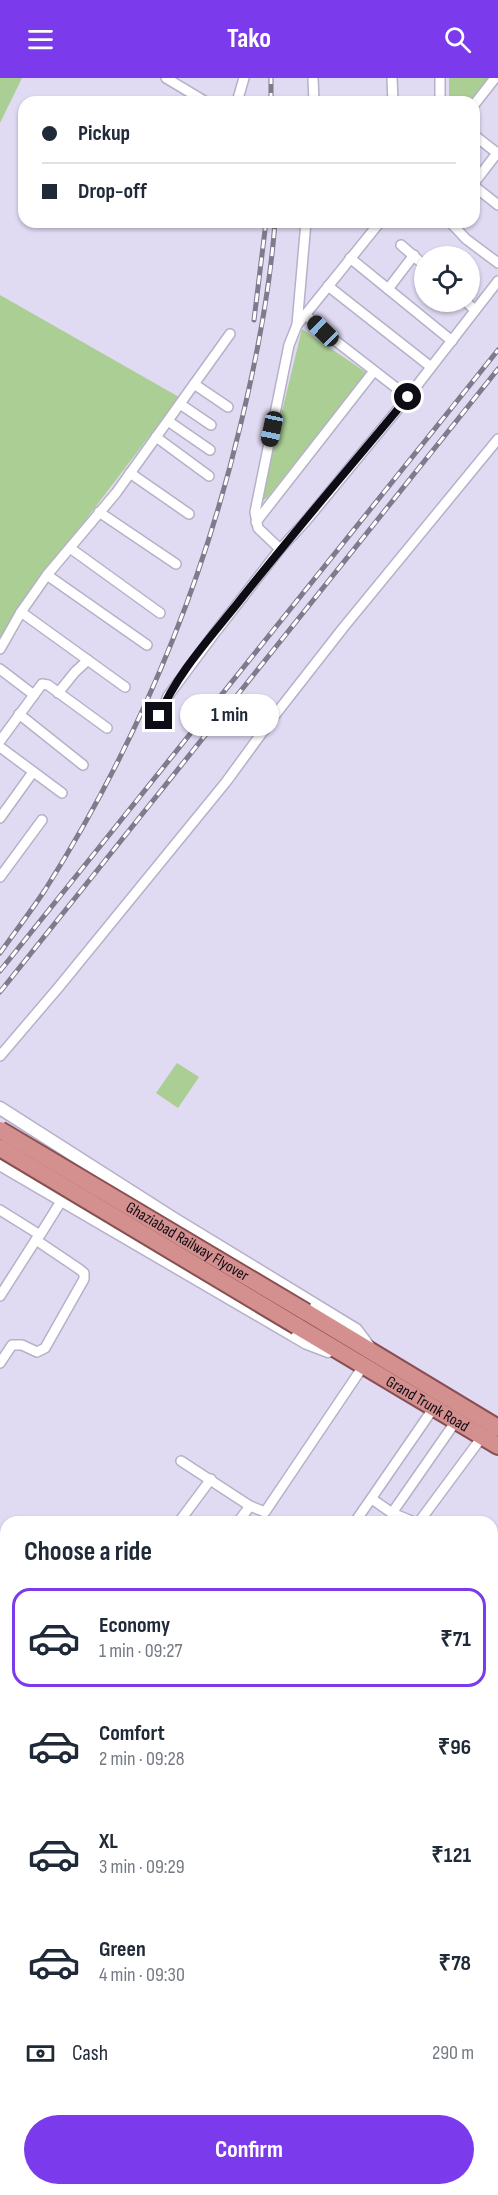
<!DOCTYPE html>
<meta charset="utf-8">
<style>
body{margin:0;font-family:"Sofia Sans Condensed",sans-serif;background:#f6f6f7;color:#1f2937;height:100vh;display:flex;flex-direction:column;font-size:22px;white-space:nowrap}
*{box-sizing:border-box;margin:0}
p{font-size:20px;color:#747a83}
.icon{flex:none;width:33px;height:33px;fill:none;stroke:currentColor;stroke-width:2;stroke-linecap:round;stroke-linejoin:round}
.map{position:relative;flex:1;overflow:hidden}
.sheet{position:absolute;left:0px;top:1438px;width:498px;height:680px;display:flex;flex-direction:column;background:#fff;border-radius:18px 18px 0 0;box-shadow:0 2px 4px #0004}
.sheet>*{flex:none}
.hud{position:absolute;left:18px;top:18px;width:462px;height:132px;border-radius:18px;box-shadow:0 2px 4px #0004;display:grid;align-content:center;height:132px;padding:0 24px;background:#fff}
.controls{position:absolute;left:414px;top:168px;display:grid;gap:12px}
.controls a{display:grid;place-items:center;width:66px;height:66px;border-radius:50%;background:#fff;box-shadow:0 2px 4px #0004;font-size:30px}
.end{position:absolute;width:27px;height:27px;margin:-14px;border:8px solid #0e0c14;background:#fff;box-shadow:0 0 0 3px #fff}
.from{border-radius:50%}
.bubble{position:absolute;height:42px;border-radius:21px;background:#fff;box-shadow:0 2px 4px #0004;font-size:20px;font-weight:700;line-height:42px;text-align:center}
.car{position:absolute;width:18px;height:36px;margin:-18px -9px;border-radius:8px;box-shadow:0 0 4px 2px #0007;background:linear-gradient(#222 24%,#8ab4d8 0 40%,#222 0 76%,#8ab4d8 0 86%,#222 0)}
.hud b{display:flex;align-items:center;gap:21px;height:57px;font-size:22px}
.hud b+b{border-top:2px solid #e0e1e3}
.hud i{width:15px;height:15px;background:#1f2937}
ul{padding:0;list-style:none}
li{display:flex;align-items:center;gap:18px;height:99px;margin:0 12px 9px;padding:0 12px;border:3px solid transparent;border-radius:18px}
li div{flex:1}
li b{display:block;font-size:22px}
li em{font-style:normal;font-weight:700}
li.active{border-color:#7c3aed}
li>.icon{width:54px;height:54px;stroke-width:1.5}
h2{padding:0 24px;font-size:27px;line-height:72px}
.pay{display:flex;align-items:center;gap:15px;height:66px;padding:0 24px;font-size:22px}
.pay p{margin-inline-start:auto}
.action{display:flex;gap:12px;margin-top:auto;padding:12px 24px}
.action a{flex:1;height:69px;border-radius:36px;background:#7c3aed;color:#fff;font-size:24px;font-weight:700;line-height:69px;text-align:center}
header{display:flex;justify-content:space-between;align-items:center;height:78px;padding:0 24px;background:#7c3aed;color:#fff;font-size:27px;font-weight:700}
.map>svg:first-child{display:block}
</style>
<header><svg class="icon" aria-label="menu" viewBox="0 0 24 24"><path d="M4 6h16M4 12h16M4 18h16"/></svg>Tako<svg class="icon" aria-label="search" viewBox="0 0 24 24"><circle cx="10" cy="10" r="6"/><path d="M15 15l6 6"/></svg></header>
<div class="map">
<svg width="498" height="2117" viewBox="0 0 498 2117">
<rect width="100%" height="100%" fill="#e0daf3"/>
<g fill="#abce94">
<polygon points="0,0 22,0 0,45"/>
<polygon points="449,0 490,0 471,24 449,24"/>
<polygon points="0,217 179,319 68,465 0,560"/>
<polygon points="302,251 367,295 267,420 260,424"/>
<polygon points="177,985 199,999 178,1030 156,1015"/>
</g>
<g fill="none" stroke-linecap="round" stroke-linejoin="round">
<g stroke="#369ea5" stroke-width="3">
<polyline points="492,1663 498,1654"/>
<polyline points="189,2117 193,2112"/>
</g>
<g stroke="#b6b1c9" stroke-width="12">
<g id="minor">
<polyline points="166,0 206,24"/>
<polyline points="313,0 314,24"/>
<polyline points="392,0 393,24"/>
<polyline points="440,0 440,24"/>
<polyline points="237,24 244,0"/>
<polyline points="474,27 495,0"/>
<polyline points="474,57 497,75"/>
<polyline points="474,105 498,74"/>
<polyline points="474,108 498,127"/>
<polyline points="450,144 466,161 498,185"/>
<polyline points="401,167 424,187"/>
<polyline points="350,180 452,263"/>
<polyline points="328,208 431,289"/>
<polyline points="388,211 414,177"/>
<polyline points="466,224 475,232"/>
<polyline points="305,236 323,253 408,319"/>
<polyline points="297,247 306,144"/>
<polyline points="194,306 228,329"/>
<polyline points="180,326 211,347"/>
<polyline points="168,343 210,372"/>
<polyline points="156,359 209,398"/>
<polyline points="130,395 189,436"/>
<polyline points="99,434 176,486"/>
<polyline points="256,444 374,293"/>
<polyline points="70,470 160,535"/>
<polyline points="280,471 258,450 255,434 289,267 297,247 380,144"/>
<polyline points="47,497 147,567"/>
<polyline points="21,534 125,609"/>
<polyline points="0,571 21,534 47,497 116,415 230,256"/>
<polyline points="0,591 34,617"/>
<polyline points="58,615 75,594 88,582"/>
<polyline points="19,636 83,687"/>
<polyline points="159,638 168,618 214,556 280,471 305,444 408,319 498,203"/>
<polyline points="0,663 42,606 48,607 107,650"/>
<polyline points="0,669 62,715"/>
<polyline points="0,740 33,694"/>
<polyline points="0,799 42,742"/>
<polyline points="0,978 58,910 226,704 275,637 343,550 498,361"/>
<polyline points="0,1132 40,1157 65,1117"/>
<polyline points="0,1218 39,1157"/>
<polyline points="0,1285 12,1267 22,1267 37,1274 45,1270 84,1201 84,1195 79,1191 36,1162"/>
<polyline points="181,1383 250,1428 265,1434 364,1287"/>
<polyline points="372,1421 392,1435 414,1444"/>
<polyline points="392,1435 456,1343"/>
<polyline points="179,1444 211,1401"/>
<polyline points="238,1444 250,1428"/>
<polyline points="355,1444 435,1328"/>
<polyline points="419,1444 482,1359"/>
<polyline points="0,1721 6,1725"/>
<polyline points="218,2117 221,2112"/>
<polyline points="243,2117 246,2112"/>
</g>
</g>
<g stroke="#b6b1c9" stroke-width="15">
<g id="tertiary">
<polyline points="0,1030 174,1141 356,1252 368,1268"/>
<polyline points="0,1086 307,1265 328,1273"/>
<polyline points="492,1628 498,1619"/>
<polyline points="492,1676 498,1666"/>
<polyline points="375,2112 382,2117"/>
</g>
</g>
<g stroke="#884f52" stroke-width="20">
<g id="trunk">
<polyline points="306,1234 498,1350"/>
<path id="s1" d="M 297,1248 L 498,1368"/>
</g>
</g>
<use href="#minor" stroke="#fff" stroke-width="9"/>
<use href="#tertiary" stroke="#fff" stroke-width="12"/>
<use href="#trunk" stroke="#d48f8f" stroke-width="16"/>
<g stroke="#7f7b8c" stroke-width="5">
<g id="rail">
<polyline points="271,24 271,0"/>
<polyline points="254,242 266,144"/>
<path d="M 0,875 C 15,854 31,833 45,812 C 136,668 202,510 241,345 C 257,279 270,212 275,144"/>
<polyline points="0,893 498,272"/>
<polyline points="0,914 498,291"/>
</g>
</g>
<use href="#rail" stroke="#fff" stroke-width="3" stroke-dasharray="9" stroke-linecap="butt"/>
<g stroke="#884f52" stroke-width="20" stroke-linecap="butt">
<g id="trunk-bridge">
<path id="s2" d="M 0,1052 L 306,1234"/>
<polyline points="0,1070 297,1248"/>
</g>
</g>
<use href="#trunk-bridge" stroke="#d48f8f" stroke-width="16"/>
</g>
<g fill="none" stroke-linecap="round" stroke-linejoin="round">
<path stroke="#0e0c14" stroke-width="8" d="M 159,638 C 176,597 209,561 237,526 C 292,456 351,388 408,319"/>
</g>
<g text-anchor="middle" dominant-baseline="central" stroke-width="4.5" stroke-linejoin="round" paint-order="stroke">
<g font-size="16" fill="#0e0c14" stroke="#fff">
<text stroke="none"><textPath href="#s2" startOffset="218">Ghaziabad Railway Flyover</textPath></text>
<text stroke="none"><textPath href="#s1" startOffset="152">Grand Trunk Road</textPath></text>
</g>
</g>
</svg>
<div class="controls">
<a><svg class="icon" aria-label="locate" viewBox="0 0 24 24"><circle cx="12" cy="12" r="6"/><path d="M12 2v4M12 18v4M2 12h4M18 12h4"/></svg></a>
</div>
<i class="end from" style="left:408px;top:319px"></i>
<i class="end" style="left:159px;top:638px"></i>
<div class="bubble" style="left:180px;top:616px;width:99px">1 min</div>
<i class="car" style="left:323px;top:253px;rotate:314deg"></i>
<i class="car" style="left:272px;top:351px;rotate:192deg"></i>
<div class="hud">
<b><i class="from"></i>Pickup</b>
<b><i></i>Drop-off</b>
</div>
<section class="sheet">
<h2>Choose a ride</h2>
<ul>
<li class="active"><svg class="icon" aria-label="car" viewBox="0 0 24 24"><path d="M5 17H2v-5l4-1 3-4h7l3 4 3 1v5h-3M9 17h6M6 11h13"/><circle cx="7" cy="17" r="2"/><circle cx="17" cy="17" r="2"/></svg><div><b>Economy</b><p>1 min · 09:27</p></div><em>₹71</em></li>
<li><svg class="icon" aria-label="car" viewBox="0 0 24 24"><path d="M5 17H2v-5l4-1 3-4h7l3 4 3 1v5h-3M9 17h6M6 11h13"/><circle cx="7" cy="17" r="2"/><circle cx="17" cy="17" r="2"/></svg><div><b>Comfort</b><p>2 min · 09:28</p></div><em>₹96</em></li>
<li><svg class="icon" aria-label="car" viewBox="0 0 24 24"><path d="M5 17H2v-5l4-1 3-4h7l3 4 3 1v5h-3M9 17h6M6 11h13"/><circle cx="7" cy="17" r="2"/><circle cx="17" cy="17" r="2"/></svg><div><b>XL</b><p>3 min · 09:29</p></div><em>₹121</em></li>
<li><svg class="icon" aria-label="car" viewBox="0 0 24 24"><path d="M5 17H2v-5l4-1 3-4h7l3 4 3 1v5h-3M9 17h6M6 11h13"/><circle cx="7" cy="17" r="2"/><circle cx="17" cy="17" r="2"/></svg><div><b>Green</b><p>4 min · 09:30</p></div><em>₹78</em></li>
</ul>
<div class="pay"><svg class="icon" aria-label="cash" viewBox="0 0 24 24"><path d="M3 7h18v10H3z"/><circle cx="12" cy="12" r="2"/></svg>Cash<p>290 m</p></div>
<div class="action"><a>Confirm</a></div>
</section>
</div>
